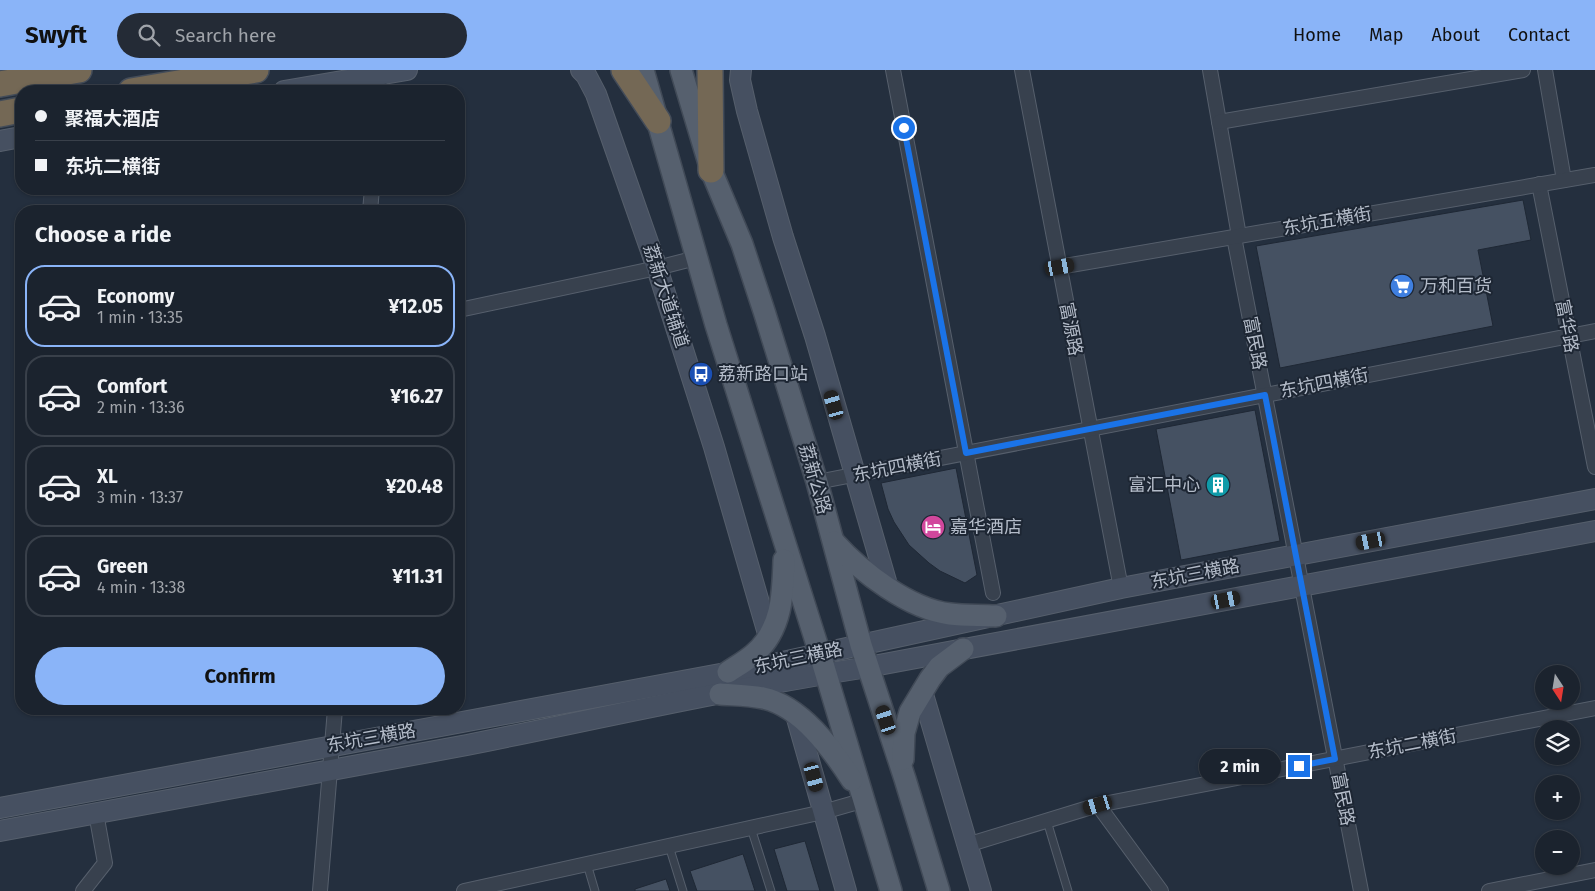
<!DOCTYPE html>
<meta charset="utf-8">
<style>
body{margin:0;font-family:"Fira Sans","Noto Sans SC",sans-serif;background:#242b36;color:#f1f3f6;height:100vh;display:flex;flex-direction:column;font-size:19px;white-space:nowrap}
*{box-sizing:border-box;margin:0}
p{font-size:16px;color:#a0a4aa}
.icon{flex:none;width:28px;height:28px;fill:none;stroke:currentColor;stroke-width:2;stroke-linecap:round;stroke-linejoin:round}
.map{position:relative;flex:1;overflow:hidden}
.drawer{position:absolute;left:15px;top:135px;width:450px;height:510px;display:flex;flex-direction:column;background:#1b232e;border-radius:20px;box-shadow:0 1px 4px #0004,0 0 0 1px #39404a}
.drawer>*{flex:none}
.hud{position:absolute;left:15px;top:15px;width:450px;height:110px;border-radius:20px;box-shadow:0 1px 4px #0004,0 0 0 1px #39404a;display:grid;align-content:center;height:110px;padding:0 20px;background:#1b232e}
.needle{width:32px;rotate:168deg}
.fabs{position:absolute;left:1535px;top:595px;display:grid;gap:10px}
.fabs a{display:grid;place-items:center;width:45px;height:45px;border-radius:50%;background:#1b232e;box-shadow:0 1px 4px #0004,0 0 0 1px #39404a;font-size:25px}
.end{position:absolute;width:22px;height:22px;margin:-11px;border:6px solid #1a73e8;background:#fff;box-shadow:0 0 0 2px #fff}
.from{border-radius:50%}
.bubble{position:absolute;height:35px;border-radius:18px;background:#1b232e;box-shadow:0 1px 4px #0004,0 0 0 1px #39404a;font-size:16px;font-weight:700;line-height:35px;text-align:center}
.car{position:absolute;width:15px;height:30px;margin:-15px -8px;border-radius:6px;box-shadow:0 0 4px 1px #0007;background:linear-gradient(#222 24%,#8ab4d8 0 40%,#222 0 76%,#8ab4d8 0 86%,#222 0)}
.hud b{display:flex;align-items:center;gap:18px;height:48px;font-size:19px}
.hud b+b{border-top:1px solid #39404a}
.hud i{width:12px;height:12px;background:#f1f3f6}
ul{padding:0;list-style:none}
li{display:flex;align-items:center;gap:15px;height:82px;margin:0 10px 8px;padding:0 10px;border:2px solid #39404a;border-radius:20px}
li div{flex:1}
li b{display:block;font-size:19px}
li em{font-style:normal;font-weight:700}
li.active{border-color:#8ab4f8}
li>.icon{width:45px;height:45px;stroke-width:1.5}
h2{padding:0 20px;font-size:22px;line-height:60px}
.primary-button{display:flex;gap:10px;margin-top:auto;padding:10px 20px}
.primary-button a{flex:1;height:58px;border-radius:30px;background:#8ab4f8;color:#111;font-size:20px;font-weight:700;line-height:58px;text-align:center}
header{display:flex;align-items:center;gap:30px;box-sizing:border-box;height:70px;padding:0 25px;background:#8ab4f8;color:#111}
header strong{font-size:24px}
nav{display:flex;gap:28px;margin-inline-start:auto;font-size:18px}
.search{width:350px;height:45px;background:#242b36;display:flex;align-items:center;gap:12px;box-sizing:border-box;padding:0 18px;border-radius:28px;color:#a0a4aa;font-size:19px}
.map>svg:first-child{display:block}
</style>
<header>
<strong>Swyft</strong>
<div class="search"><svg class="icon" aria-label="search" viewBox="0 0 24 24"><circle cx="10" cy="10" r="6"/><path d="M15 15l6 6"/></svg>Search here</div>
<nav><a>Home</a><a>Map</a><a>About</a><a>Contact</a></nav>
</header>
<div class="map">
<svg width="1595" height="821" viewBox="0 0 1595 821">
<rect width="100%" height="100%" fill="#242f3e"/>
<g fill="#455162" stroke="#1f2835">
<polygon points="1523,130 1531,170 1478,180 1493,256 1280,298 1256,176"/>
<polygon points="1255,340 1280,471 1181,490 1156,359"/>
<polygon points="956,398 977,505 965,513 940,501 929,493 909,475 894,452 888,439 881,413"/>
<polygon points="805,771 820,821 787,821 774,779"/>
<polygon points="743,784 755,821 697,821 690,801"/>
<polygon points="666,809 670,821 635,821 635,819"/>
</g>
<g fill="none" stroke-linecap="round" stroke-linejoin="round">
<g stroke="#565f6c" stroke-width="9">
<g id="lane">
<polyline points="1047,751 1068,821"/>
<polyline points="751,758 771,821"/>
<polyline points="669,776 683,821"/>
<polyline points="587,794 595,821"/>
</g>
</g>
<g stroke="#565f6c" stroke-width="16">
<g id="street">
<polyline points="893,0 993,523"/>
<polyline points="1022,0 1121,518"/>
<polyline points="1210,0 1239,166"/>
<polyline points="1545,0 1564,110"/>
<polyline points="379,21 380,4"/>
<polyline points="1219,52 1523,0"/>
<polyline points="1539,114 1595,397"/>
<polyline points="370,141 372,119"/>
<polyline points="1234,167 1361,821"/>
<polyline points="1059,197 1595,105"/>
<polyline points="459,240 657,198 696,188"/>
<polyline points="817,412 1595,261"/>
<polyline points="1098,735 1161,821"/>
<polyline points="967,775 1098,735 1595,638"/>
<polyline points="83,821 105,793 96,743"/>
<polyline points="320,821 335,639"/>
<polyline points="464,821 823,742 865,730"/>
<polyline points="1489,821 1595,800"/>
</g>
</g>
<g stroke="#565f6c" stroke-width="22">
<g id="secondary">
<polyline points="581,0 586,5 596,24 657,198 714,377 769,567"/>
<polyline points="741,0 740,10 747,41 783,167 815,266 888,518"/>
<polyline points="284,21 407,0"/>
<polyline points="0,71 21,67"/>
<polyline points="922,621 981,821"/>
<polyline points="796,645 846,821"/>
<polyline points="0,738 769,595 1121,518 1595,429"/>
<path d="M 0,761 C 156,732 312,705 467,675 C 601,648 734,618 868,597 L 1595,461"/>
</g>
</g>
<g stroke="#414a57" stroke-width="24">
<g id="primary">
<polyline points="643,0 716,255 820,584 891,821"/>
<polyline points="681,0 711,100 742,174 764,241 817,412 861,575 905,709 939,821"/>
<path d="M 834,472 C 861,502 909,539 950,544 C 965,546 981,545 996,546"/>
<path d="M 728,602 C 737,596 746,591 754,584 C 782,560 783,524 784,490"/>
<path d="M 720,624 C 734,625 749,625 763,628 C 801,636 832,679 852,710"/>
<polyline points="903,689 904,663 910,642 930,609 939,597 963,579"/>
</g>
</g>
<g stroke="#434c59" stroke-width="28">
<g id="highway">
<polyline points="624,0 658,51"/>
<polyline points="710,0 711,100"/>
<polyline points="0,14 79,0"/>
<polyline points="131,21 256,0"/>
<polyline points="0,44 21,40"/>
</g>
</g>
<use href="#lane" stroke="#38414e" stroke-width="7"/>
<use href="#street" stroke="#38414e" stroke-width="14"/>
<use href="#secondary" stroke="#465061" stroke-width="20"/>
<use href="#primary" stroke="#56606e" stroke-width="21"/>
<use href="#highway" stroke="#746855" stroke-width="25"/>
</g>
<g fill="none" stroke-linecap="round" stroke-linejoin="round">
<polyline stroke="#1a73e8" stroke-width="6" points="904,58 966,383 1265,325 1335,689 1299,696"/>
</g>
<defs>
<g id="supermarket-disc" transform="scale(1.25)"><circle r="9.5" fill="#3f7fe0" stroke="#1d2633"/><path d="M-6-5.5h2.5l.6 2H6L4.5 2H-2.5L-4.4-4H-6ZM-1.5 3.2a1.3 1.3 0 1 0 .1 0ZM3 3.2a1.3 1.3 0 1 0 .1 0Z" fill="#fff"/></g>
<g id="bus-disc" transform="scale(1.25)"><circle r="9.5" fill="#1a4fb4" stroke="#1d2633"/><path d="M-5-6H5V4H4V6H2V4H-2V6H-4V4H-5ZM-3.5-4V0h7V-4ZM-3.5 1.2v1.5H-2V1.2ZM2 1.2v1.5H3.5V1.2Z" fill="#fff"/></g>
<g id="building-disc" transform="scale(1.25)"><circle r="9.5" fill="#0f9aa8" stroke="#1d2633"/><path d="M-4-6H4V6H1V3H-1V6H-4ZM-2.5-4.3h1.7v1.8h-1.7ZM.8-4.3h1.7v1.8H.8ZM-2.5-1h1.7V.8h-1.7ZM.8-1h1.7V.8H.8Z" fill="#fff"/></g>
<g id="hotel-disc" transform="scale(1.25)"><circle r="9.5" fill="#d1479c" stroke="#1d2633"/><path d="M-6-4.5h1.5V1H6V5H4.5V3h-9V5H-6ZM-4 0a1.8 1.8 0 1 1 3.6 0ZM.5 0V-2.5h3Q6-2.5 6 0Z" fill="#fff"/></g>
</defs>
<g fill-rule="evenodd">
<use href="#supermarket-disc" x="1402" y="216"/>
<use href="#bus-disc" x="701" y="304"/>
<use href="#building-disc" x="1218" y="415"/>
<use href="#hotel-disc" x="933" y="457"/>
</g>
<g text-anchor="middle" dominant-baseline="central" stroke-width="4" stroke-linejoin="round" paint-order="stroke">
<g font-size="18" fill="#b4bcc9" stroke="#1d2633">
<text transform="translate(1327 151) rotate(-10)">东坑五横街</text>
<text transform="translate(666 226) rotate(72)">荔新大道辅道</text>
<text transform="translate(1567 256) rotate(79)">富华路</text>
<text transform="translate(1071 259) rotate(79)">富源路</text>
<text transform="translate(1255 273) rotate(79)">富民路</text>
<text transform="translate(1324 313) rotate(-11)">东坑四横街</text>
<text transform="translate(897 397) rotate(-11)">东坑四横街</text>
<text transform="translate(815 409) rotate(74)">荔新公路</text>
<text transform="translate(1195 504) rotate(-11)">东坑三横路</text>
<text transform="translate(798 588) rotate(-12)">东坑三横路</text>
<text transform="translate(371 668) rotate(-10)">东坑三横路</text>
<text transform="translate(1412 674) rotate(-11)">东坑二横街</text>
<text transform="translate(1343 729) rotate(79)">富民路</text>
</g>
<g font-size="18" fill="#b4bcc9" stroke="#1d2633" text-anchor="start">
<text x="1420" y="216">万和百货</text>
<text x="718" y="304">荔新路口站</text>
<text x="1200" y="415" text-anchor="end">富汇中心</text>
<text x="950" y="457">嘉华酒店</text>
</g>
</g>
</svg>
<div class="fabs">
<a><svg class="needle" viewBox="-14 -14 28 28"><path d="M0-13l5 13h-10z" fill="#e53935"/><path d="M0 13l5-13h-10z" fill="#a0a4aa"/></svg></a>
<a><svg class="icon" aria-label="layers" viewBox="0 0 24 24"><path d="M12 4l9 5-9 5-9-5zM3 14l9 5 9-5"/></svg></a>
<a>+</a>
<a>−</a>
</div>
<i class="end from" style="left:904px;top:58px"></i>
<i class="end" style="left:1299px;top:696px"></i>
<div class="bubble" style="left:1199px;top:679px;width:82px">2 min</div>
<i class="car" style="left:1060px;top:197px;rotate:80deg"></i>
<i class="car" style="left:834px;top:335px;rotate:344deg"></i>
<i class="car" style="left:1371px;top:471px;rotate:259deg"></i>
<i class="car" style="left:1226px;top:530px;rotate:79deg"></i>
<i class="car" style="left:886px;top:650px;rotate:342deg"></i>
<i class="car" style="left:814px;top:707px;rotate:165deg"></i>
<i class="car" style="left:1098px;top:735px;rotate:253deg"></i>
<div class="hud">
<b><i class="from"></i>聚福大酒店</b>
<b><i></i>东坑二横街</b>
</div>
<section class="drawer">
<h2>Choose a ride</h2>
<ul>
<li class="active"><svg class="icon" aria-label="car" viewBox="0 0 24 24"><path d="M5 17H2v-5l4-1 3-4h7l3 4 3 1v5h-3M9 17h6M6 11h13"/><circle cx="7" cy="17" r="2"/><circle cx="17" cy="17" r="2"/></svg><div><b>Economy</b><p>1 min · 13:35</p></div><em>¥12.05</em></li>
<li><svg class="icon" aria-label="car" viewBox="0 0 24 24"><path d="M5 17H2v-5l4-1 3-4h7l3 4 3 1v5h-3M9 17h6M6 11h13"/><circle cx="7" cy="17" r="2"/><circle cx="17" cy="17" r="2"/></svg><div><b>Comfort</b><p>2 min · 13:36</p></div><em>¥16.27</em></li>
<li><svg class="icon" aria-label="car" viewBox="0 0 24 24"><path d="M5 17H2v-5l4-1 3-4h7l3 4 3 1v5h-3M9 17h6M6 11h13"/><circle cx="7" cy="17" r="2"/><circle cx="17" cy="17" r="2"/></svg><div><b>XL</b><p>3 min · 13:37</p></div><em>¥20.48</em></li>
<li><svg class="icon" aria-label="car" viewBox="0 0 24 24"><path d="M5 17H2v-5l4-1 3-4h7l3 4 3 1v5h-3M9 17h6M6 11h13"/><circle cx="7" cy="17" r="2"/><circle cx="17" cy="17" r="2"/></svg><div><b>Green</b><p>4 min · 13:38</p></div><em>¥11.31</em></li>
</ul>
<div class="primary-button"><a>Confirm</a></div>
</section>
</div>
